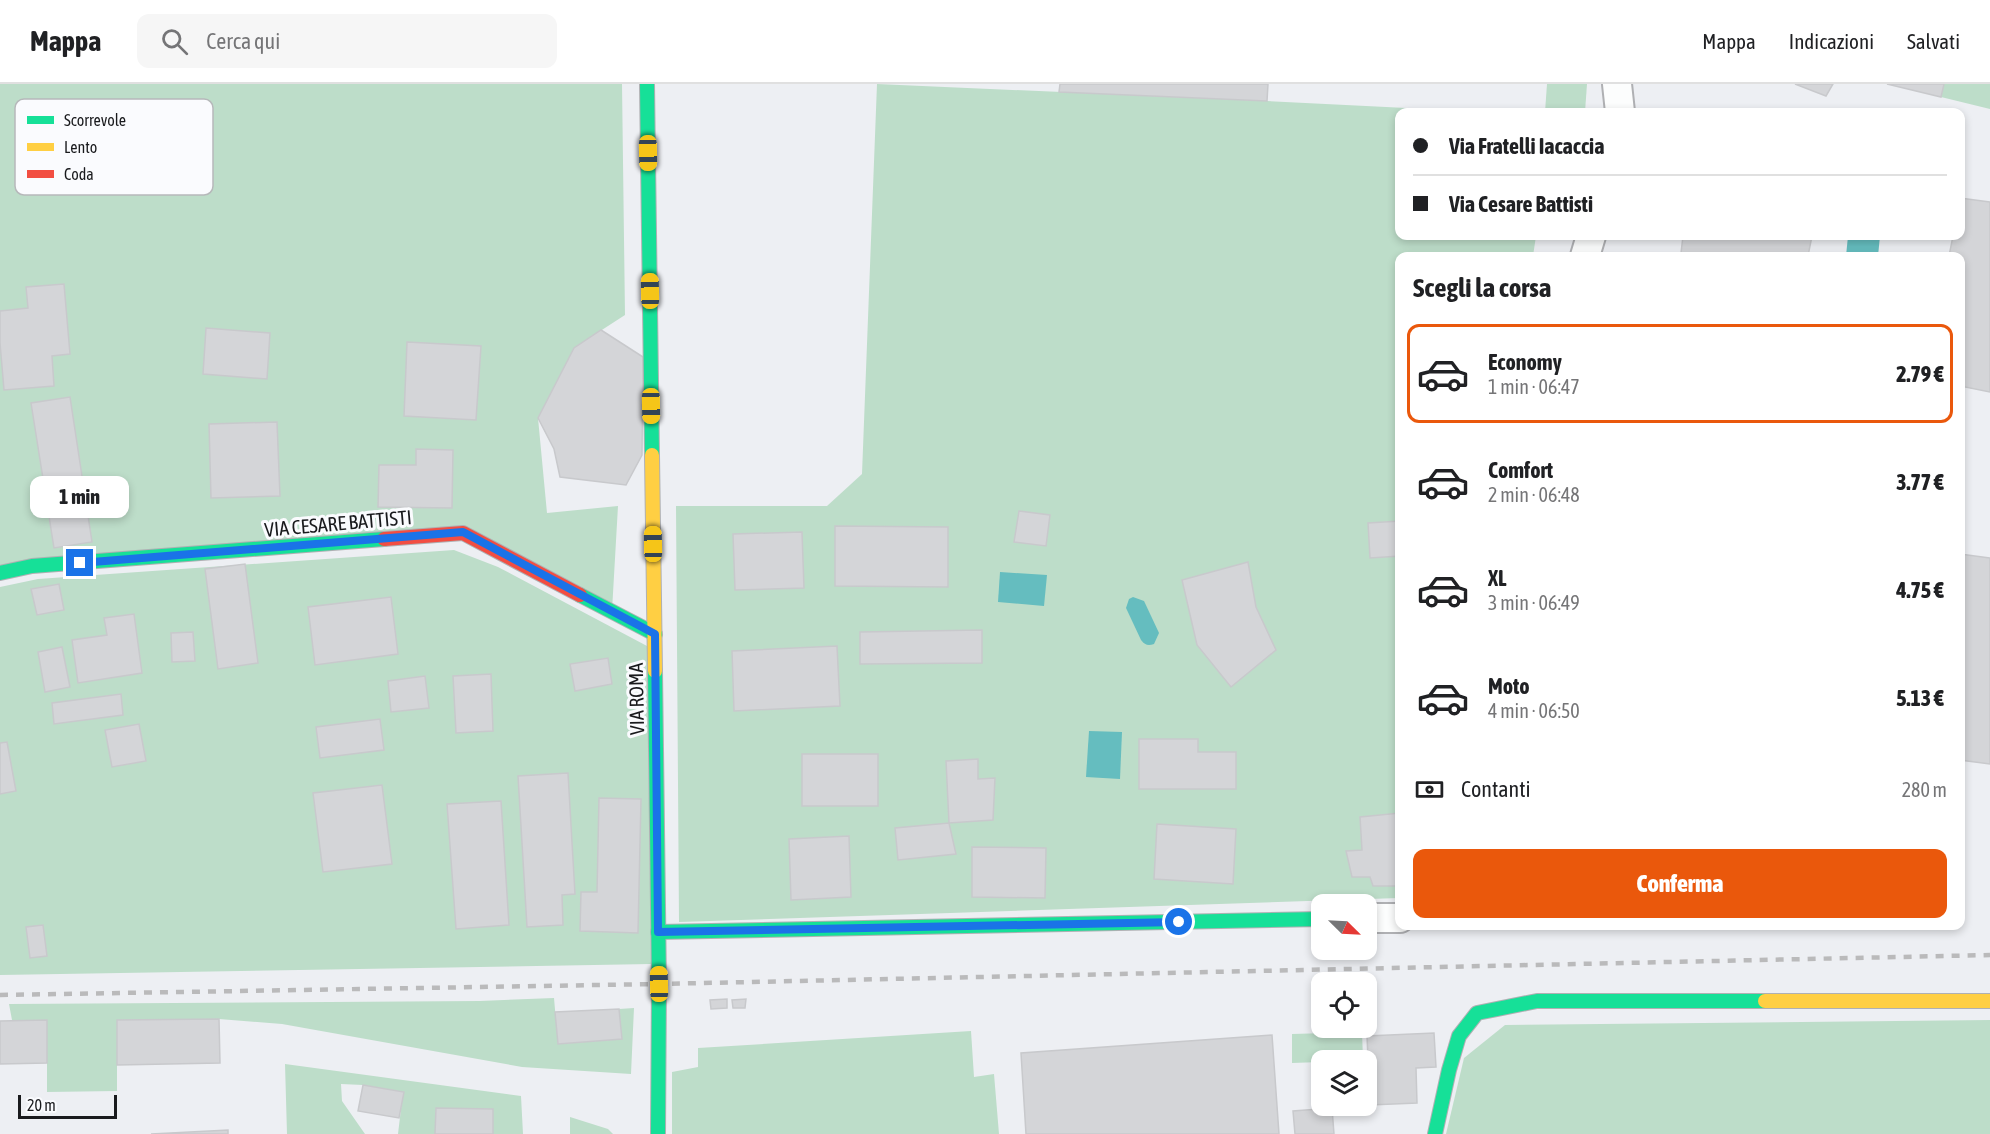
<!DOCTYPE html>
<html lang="it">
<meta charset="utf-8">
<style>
body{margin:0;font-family:"Asap Condensed",sans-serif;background:#f6f6f6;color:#202124;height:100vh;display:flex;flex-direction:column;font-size:22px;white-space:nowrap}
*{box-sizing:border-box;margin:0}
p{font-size:20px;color:#757577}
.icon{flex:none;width:33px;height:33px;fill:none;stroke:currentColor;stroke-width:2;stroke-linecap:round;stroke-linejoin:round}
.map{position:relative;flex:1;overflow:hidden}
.drawer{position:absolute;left:1395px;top:168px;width:570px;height:678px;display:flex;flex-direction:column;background:#fff;border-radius:12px;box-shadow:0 3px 9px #0003}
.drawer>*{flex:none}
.top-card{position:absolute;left:1395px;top:24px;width:570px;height:132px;border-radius:12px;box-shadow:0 3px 9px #0003;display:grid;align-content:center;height:132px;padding:0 18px;background:#fff}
.needle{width:39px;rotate:114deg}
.fabs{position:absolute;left:1311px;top:810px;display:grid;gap:12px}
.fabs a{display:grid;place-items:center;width:66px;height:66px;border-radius:12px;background:#fff;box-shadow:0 3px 9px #0003;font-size:30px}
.scale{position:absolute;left:18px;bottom:15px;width:99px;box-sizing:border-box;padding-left:6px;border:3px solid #191a1d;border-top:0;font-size:16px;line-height:21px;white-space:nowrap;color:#191a1d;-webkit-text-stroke:4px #fafbfe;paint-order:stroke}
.end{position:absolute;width:27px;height:27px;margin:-14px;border:8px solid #1a73e8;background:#fff;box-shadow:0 0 0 3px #fff}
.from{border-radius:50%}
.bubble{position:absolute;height:42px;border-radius:12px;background:#fff;box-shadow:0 3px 9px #0003;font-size:20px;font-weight:800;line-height:42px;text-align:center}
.car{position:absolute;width:18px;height:36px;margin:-18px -9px;border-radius:8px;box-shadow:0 0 4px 2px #0007;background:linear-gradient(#f5c518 24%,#345 0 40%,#f5c518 0 76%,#345 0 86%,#f5c518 0)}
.top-card b{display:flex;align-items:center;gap:21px;height:57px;font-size:22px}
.top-card b+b{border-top:2px solid #e0e0e0}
.top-card i{width:15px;height:15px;background:#202124}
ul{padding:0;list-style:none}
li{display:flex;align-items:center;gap:18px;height:99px;margin:0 12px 9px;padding:0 6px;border:3px solid transparent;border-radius:12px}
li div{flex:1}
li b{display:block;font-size:22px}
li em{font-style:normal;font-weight:800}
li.current{border-color:#ea580c}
li>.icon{width:54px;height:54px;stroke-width:1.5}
h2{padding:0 18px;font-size:27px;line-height:72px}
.pay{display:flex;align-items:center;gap:15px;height:66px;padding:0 18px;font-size:22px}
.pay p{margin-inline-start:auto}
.button{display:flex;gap:12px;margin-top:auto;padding:12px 18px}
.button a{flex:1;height:69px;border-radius:12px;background:#ea580c;color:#fff;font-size:24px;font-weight:800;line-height:69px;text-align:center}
header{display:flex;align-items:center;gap:36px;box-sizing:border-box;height:84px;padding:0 30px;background:#fff;border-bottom:2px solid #e0e0e0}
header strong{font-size:28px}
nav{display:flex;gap:33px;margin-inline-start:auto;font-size:21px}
.search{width:420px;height:54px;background:#f6f6f6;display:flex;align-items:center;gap:15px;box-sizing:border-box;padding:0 21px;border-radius:12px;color:#757577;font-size:22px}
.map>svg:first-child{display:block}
</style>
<header>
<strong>Mappa</strong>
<div class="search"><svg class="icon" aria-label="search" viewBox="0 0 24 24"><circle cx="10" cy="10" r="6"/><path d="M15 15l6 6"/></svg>Cerca qui</div>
<nav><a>Mappa</a><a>Indicazioni</a><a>Salvati</a></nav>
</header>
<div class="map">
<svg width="1990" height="1050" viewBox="0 0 1990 1050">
<rect width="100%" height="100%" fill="#edeff3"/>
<g fill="#bdddc9">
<polygon points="0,0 622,0 625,231 574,264 538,334 547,429 618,422 612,527 462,449 0,489"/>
<polygon points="877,0 1267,17 1487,28 1400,28 1400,152 1536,152 1533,172 1400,172 1399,814 679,838 676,422 827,422 862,390"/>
<polygon points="1547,0 1587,0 1585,28 1545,28"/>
<polygon points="1944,0 1990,0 1990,25 1941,13"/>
<polygon points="454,466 498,483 647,562 651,880 0,891 0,503 38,495"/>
<polygon points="554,914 558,960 622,955 619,925 634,924 631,990 522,983 282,940 219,935 117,936 117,1007 47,1008 47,936 12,936 9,920 480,917"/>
<polygon points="1990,936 1990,1050 1446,1050 1464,974 1505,941"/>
<polygon points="971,947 974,993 994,990 999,1050 672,1050 672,988 698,983 698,964"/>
<polygon points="1362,948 1363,976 1322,976 1321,978 1292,979 1292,950"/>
<polygon points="285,980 521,1012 523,1050 493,1050 493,1025 436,1024 435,1050 398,1050 403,1008 363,1001 341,1000 342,1017 365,1050 287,1050"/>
<polygon points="570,1033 608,1045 613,1050 570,1050"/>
</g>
<g fill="#65bdbf">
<polygon points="1848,152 1880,152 1878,172 1846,172"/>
<polygon points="1000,488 1047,491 1044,522 998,518"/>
<path d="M 1133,513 L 1144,517 L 1159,549 L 1154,560 C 1148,562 1145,561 1141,556 L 1126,524 L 1129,515 Z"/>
<polygon points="1089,647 1122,648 1120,695 1086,693"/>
</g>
<g fill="#d4d5d8" stroke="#c8c9cc" stroke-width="1.5">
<polygon points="1060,0 1268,0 1267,17 1059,8"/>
<polygon points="1795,0 1833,0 1826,12"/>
<polygon points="1887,0 1944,0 1941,13"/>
<polygon points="1960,114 1990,118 1990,308 1960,302 1960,172 1949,172 1953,152 1960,152"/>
<polygon points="1683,152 1812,152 1808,172 1702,172 1681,169"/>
<polygon points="64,200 70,270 52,272 54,302 4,306 0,259 0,227 28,224 26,203"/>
<polygon points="206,244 270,249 267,295 203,290"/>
<polygon points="601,246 643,273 642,371 626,401 560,393 554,365 538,334 574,264"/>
<polygon points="407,258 481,262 476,336 404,332"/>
<polygon points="70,313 92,458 54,464 31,319"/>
<polygon points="277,338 280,412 211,414 209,340"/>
<polygon points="416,365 453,366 452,424 378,423 379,381 416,381"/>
<polygon points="1019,427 1050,431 1046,462 1014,458"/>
<polygon points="1400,437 1400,472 1370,474 1368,439"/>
<polygon points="835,442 948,443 948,503 835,502"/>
<polygon points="802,448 804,504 735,506 733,450"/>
<polygon points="1960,470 1990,474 1990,680 1960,676"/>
<polygon points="1248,478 1256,523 1276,566 1231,603 1197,561 1182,496"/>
<polygon points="245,480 258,579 218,585 205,485"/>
<polygon points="59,500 64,526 37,531 31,505"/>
<polygon points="391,513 398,570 315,581 308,523"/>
<polygon points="134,530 142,589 78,599 72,556 107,551 104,534"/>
<polygon points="982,546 982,579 860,580 860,548"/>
<polygon points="193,548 195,577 172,578 171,549"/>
<polygon points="837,562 840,622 734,627 732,567"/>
<polygon points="62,563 70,603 45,608 38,568"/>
<polygon points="608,574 612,600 575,607 570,580"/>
<polygon points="491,590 493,647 456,649 453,592"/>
<polygon points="425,592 429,624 391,628 388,597"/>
<polygon points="121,610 123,631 54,640 52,619"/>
<polygon points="380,635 384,666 320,674 316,643"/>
<polygon points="139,640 146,677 112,683 105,646"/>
<polygon points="1139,655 1198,655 1198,668 1236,668 1236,705 1139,705"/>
<polygon points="7,658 16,707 0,710 0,659"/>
<rect x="802" y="670" width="76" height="52"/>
<polygon points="978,675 978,695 995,694 993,736 949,739 946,677"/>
<polygon points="568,689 575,810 562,811 563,841 527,843 518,692"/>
<polygon points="382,701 392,780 323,788 313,709"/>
<polygon points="599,714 641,715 638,849 580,847 581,808 597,808"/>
<polygon points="501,717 509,841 456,845 447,720"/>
<polygon points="1400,729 1400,802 1373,802 1370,793 1352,793 1346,767 1362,766 1360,733"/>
<polygon points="949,739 956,770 898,776 895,744"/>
<polygon points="1157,740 1236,745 1233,800 1154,795"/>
<polygon points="849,752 851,813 791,816 789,755"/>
<polygon points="972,763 1046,764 1045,814 972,813"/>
<polygon points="43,841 47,872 30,874 26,843"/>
<polygon points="727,915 727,924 711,925 710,916"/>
<polygon points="746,915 745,924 733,924 732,916"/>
<polygon points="619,925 622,955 558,960 555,928"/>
<polygon points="219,935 220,979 117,981 117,936"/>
<polygon points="47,936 47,979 0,980 0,937"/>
<polygon points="1434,949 1436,983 1416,984 1417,1019 1370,1021 1367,952"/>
<polygon points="1272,951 1279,1050 1026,1050 1021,969"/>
<polygon points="363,1001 404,1008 399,1034 358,1027"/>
<polygon points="436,1024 493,1025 493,1050 435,1050"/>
<polygon points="1332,1024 1334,1050 1295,1050 1293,1027"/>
<polygon points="228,1046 228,1050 151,1050"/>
</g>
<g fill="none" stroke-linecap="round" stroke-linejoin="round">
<g stroke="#afb0b3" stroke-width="32">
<g id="street">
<polyline points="1617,0 1620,28"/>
<polyline points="1585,172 1591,152"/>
<polyline points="1366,834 1400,834"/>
</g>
</g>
<g stroke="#afb0b3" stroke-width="16">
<g id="fast">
<polyline points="647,0 652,371"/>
<polyline points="0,489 32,482 384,455"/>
<polyline points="580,511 655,550"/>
<polyline points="655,587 659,900 658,1050"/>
<polyline points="658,848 1322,835"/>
<polyline points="1435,1050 1449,986 1459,952 1477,929 1537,917 1765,917"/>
</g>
</g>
<g stroke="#afb0b3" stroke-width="16">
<g id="slow">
<polyline points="652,371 655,587"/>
<polyline points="1765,917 1990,917"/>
</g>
</g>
<g stroke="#afb0b3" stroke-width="16">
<polyline id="jam" points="384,455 463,449 580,511"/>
</g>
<use href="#street" stroke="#fcfdfd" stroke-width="28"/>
<use href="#fast" stroke="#16e098" stroke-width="14"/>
<use href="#slow" stroke="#ffcf43" stroke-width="14"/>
<use href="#jam" stroke="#f24e42" stroke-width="14"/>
<polyline stroke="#bababb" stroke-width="4.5" stroke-dasharray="8 8" stroke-linecap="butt" points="0,911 659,900 1990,871"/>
</g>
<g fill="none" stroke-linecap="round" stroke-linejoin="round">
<polyline stroke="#1a73e8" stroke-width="8" points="80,479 463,448 655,550 658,848 1179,838"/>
</g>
<g text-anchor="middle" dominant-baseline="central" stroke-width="6" stroke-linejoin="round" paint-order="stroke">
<g font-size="20" fill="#191a1d" stroke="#fafbfe">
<text transform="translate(338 439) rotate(-5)">VIA CESARE BATTISTI</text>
<text transform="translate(636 615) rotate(-91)">VIA ROMA</text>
</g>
</g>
<rect x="15" y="15" width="198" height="96" rx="9" fill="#fafbfe" stroke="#b6b8ba" stroke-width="1.5"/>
<rect x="27" y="32" width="27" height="8" fill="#16e098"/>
<rect x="27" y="59" width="27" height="8" fill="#ffcf43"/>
<rect x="27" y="86" width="27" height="8" fill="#f24e42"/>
<g font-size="16" fill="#191a1d">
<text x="64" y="42">Scorrevole</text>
<text x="64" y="69">Lento</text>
<text x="64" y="96">Coda</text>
</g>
</svg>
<div class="fabs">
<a><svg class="needle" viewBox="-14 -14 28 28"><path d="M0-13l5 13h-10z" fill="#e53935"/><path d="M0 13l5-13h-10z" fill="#757577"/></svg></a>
<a><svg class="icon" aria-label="locate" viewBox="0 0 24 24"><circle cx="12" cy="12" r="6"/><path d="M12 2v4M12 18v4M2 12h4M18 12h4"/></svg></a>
<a><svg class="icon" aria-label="layers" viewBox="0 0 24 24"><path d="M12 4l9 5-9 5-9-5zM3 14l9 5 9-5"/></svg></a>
</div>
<div class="scale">20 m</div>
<i class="end from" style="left:1179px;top:838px"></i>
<i class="end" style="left:80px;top:479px"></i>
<div class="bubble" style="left:30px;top:392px;width:99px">1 min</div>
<i class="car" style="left:648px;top:69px;rotate:179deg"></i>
<i class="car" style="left:650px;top:207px;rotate:359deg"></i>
<i class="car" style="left:651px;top:322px;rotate:179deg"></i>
<i class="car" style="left:653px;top:460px;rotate:359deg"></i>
<i class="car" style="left:659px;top:900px;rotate:359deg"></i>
<div class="top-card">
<b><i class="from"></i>Via Fratelli Iacaccia</b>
<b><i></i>Via Cesare Battisti</b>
</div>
<section class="drawer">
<h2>Scegli la corsa</h2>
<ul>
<li class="current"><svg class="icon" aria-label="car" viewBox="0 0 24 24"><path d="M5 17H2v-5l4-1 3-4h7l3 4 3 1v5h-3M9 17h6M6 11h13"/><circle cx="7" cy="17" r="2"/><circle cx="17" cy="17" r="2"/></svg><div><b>Economy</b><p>1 min · 06:47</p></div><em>2.79 €</em></li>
<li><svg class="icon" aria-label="car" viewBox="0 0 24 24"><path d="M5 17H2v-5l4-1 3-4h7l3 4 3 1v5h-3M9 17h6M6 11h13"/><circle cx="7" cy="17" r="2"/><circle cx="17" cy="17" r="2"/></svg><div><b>Comfort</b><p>2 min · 06:48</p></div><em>3.77 €</em></li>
<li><svg class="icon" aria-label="car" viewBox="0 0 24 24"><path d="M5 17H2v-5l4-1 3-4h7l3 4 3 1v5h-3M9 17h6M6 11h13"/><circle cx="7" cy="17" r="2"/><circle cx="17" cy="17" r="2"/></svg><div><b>XL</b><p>3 min · 06:49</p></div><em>4.75 €</em></li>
<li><svg class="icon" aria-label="car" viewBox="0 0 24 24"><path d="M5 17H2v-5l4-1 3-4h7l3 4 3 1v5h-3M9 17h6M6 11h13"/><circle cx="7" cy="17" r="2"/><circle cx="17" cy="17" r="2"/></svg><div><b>Moto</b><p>4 min · 06:50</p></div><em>5.13 €</em></li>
</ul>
<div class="pay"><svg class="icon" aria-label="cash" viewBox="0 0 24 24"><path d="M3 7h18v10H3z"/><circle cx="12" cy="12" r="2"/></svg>Contanti<p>280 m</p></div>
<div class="button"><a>Conferma</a></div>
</section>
</div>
